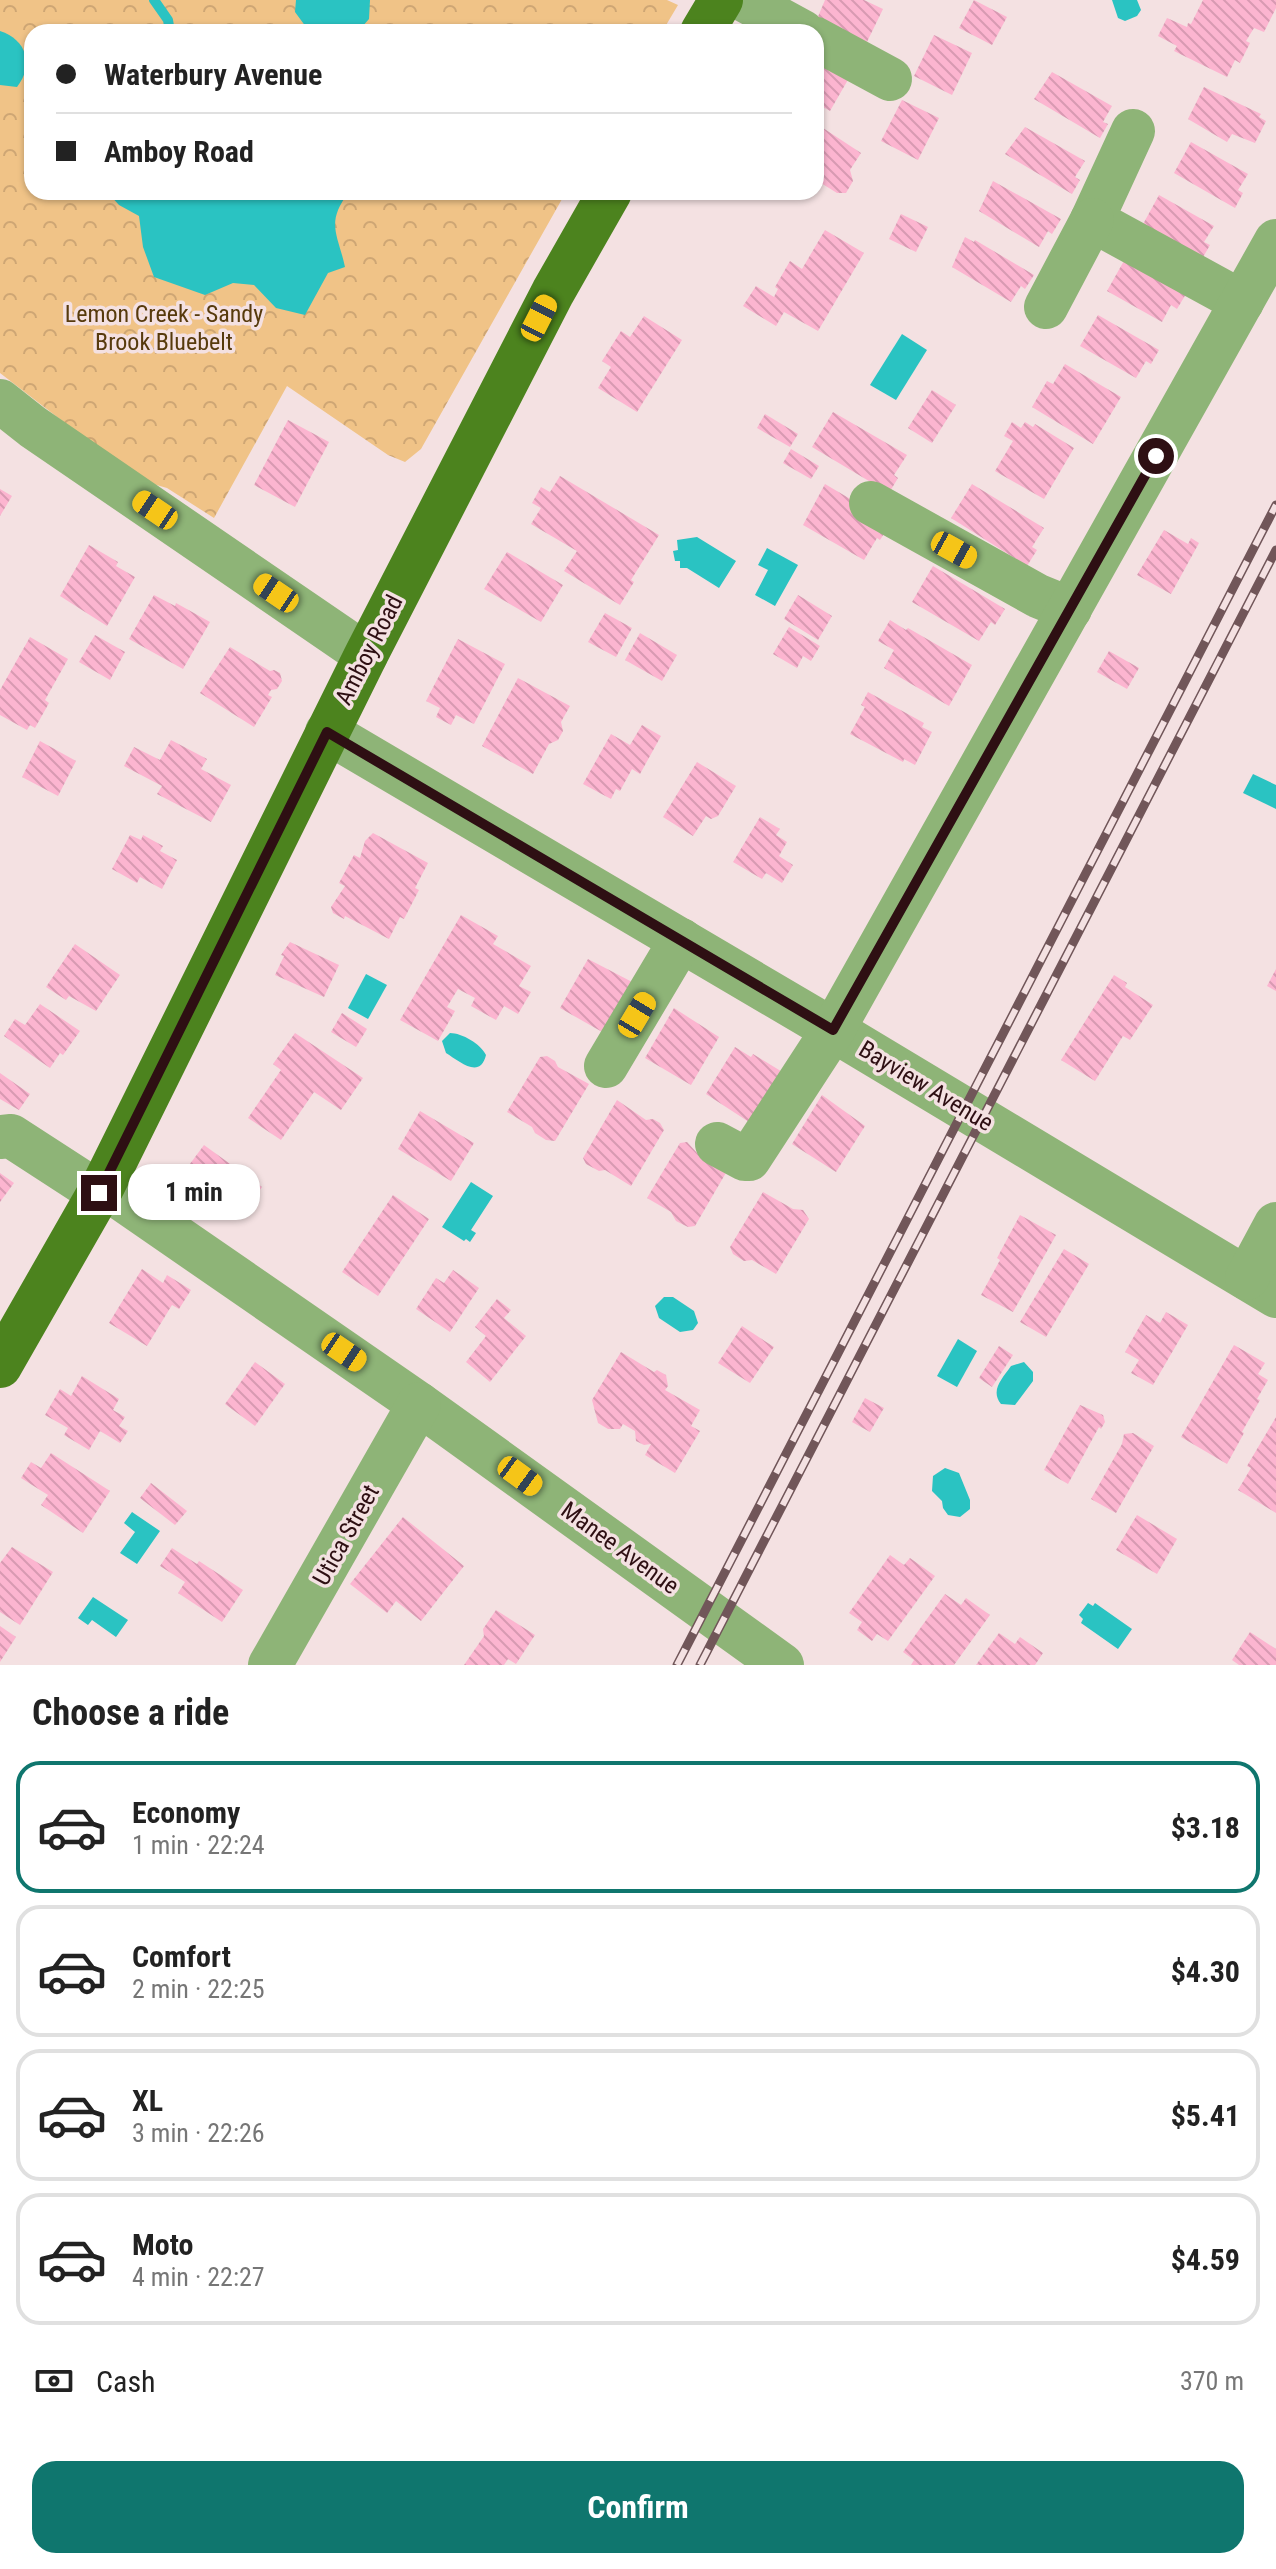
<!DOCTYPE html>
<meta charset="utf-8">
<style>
body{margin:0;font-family:"Roboto Condensed",sans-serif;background:#f2f2f2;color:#222;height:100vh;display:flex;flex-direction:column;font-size:30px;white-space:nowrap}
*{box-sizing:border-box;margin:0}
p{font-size:26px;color:#767676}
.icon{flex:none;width:44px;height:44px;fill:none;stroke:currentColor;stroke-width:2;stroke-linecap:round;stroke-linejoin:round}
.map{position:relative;height:1665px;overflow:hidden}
.drawer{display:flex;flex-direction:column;background:#fff;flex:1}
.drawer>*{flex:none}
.guide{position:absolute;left:24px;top:24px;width:800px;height:176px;border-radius:24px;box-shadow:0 2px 6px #0004;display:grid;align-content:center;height:176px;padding:0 32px;background:#fff}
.end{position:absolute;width:36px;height:36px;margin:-18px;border:10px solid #2e0f13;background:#fff;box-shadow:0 0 0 4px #fff}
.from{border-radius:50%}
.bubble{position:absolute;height:56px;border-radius:24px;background:#fff;box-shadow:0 2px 6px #0004;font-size:26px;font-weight:700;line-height:56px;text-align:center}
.car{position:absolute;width:24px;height:48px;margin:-24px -12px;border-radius:10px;box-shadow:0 0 6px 2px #0007;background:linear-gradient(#f5c518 24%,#345 0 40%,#f5c518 0 76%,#345 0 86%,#f5c518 0)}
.guide b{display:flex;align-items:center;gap:28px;height:76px;font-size:30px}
.guide b+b{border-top:2px solid #e0e0e0}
.guide i{width:20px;height:20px;background:#222}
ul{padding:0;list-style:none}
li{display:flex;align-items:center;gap:24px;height:132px;margin:0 16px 12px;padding:0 16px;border:4px solid #e0e0e0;border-radius:24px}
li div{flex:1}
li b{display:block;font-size:30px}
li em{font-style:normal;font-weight:700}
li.active{border-color:#0f766e}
li>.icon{width:72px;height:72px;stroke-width:1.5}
h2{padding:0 32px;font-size:36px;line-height:96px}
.pay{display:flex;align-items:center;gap:20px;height:88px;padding:0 32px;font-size:30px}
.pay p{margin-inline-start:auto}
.button{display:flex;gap:16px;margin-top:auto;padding:16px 32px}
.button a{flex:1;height:92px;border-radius:24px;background:#0f766e;color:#fff;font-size:32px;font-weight:700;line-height:92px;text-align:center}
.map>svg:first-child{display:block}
</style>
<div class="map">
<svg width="1276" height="1665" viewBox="0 0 1276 1665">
<defs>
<pattern id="park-crowns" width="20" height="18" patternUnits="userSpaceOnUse" patternTransform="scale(2)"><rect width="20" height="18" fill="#f0c387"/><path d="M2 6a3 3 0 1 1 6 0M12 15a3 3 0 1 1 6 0" fill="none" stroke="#cea674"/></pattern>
<pattern id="building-back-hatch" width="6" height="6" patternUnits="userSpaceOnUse" patternTransform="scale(2)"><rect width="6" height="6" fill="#fcb5d0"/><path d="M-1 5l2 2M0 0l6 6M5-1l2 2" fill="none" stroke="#d89ab2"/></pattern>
</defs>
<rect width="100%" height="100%" fill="#f4e1e2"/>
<polygon fill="url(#park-crowns)" points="0,0 667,0 678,5 662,32 32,32 32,192 566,192 421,449 405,462 388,455 287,386 214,518 167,488 139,480 0,373"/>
<g fill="#2ac3c2">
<polygon points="296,0 370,0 369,19 361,28 345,26 316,32 306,27 295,12"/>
<polygon points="1112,0 1137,0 1141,10 1137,16 1125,21 1118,18"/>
<path d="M 0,31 C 27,40 34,65 17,87 L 0,85 Z"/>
<path d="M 107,192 L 349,192 C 325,223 338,234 345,267 L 328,273 L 305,315 L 276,308 L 254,285 L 233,283 L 205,295 L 154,277 L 143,247 L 139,216 L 119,205 Z"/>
<polygon points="902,334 927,350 896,400 870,385"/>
<polygon points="697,537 736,561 719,588 687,568 680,568 680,561 675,561 673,551 678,550 677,540"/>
<polygon points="767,548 798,565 775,606 755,595 768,570 758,565"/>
<polygon points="1253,774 1276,785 1276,809 1243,793"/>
<polygon points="366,974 387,985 368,1019 348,1008"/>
<path d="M 450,1033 C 462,1033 481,1044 486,1055 C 480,1080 459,1061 446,1053 L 442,1041 Z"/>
<polygon points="471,1182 493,1196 471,1230 476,1233 470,1242 466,1239 464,1241 442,1227"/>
<polygon points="664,1297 673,1297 694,1311 698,1323 693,1330 680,1332 659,1318 655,1306"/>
<polygon points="958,1339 977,1351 957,1387 937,1376"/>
<path d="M 1024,1362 L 1033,1372 L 1033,1381 L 1015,1405 L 1001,1404 C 990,1390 1002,1379 1011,1366 Z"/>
<polygon points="945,1468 959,1473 970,1500 970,1509 960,1517 948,1515 943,1508 942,1501 932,1491 933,1476"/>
<polygon points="132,1512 160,1531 137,1564 120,1553 135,1532 124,1523"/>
<polygon points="93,1597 128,1620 116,1637 92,1620 88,1625 78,1618"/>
<polygon points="1088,1603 1093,1606 1095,1603 1132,1629 1118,1649 1081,1623 1083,1619 1079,1615"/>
</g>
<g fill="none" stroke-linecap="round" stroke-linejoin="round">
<polyline stroke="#2ac3c2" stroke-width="10" points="154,0 168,20 170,32"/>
</g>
<g fill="url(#building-back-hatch)">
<polygon points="825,0 864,0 883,9 866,44 817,19"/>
<polygon points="974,0 1007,17 992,45 959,28"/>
<polygon points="1203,0 1276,0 1276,8 1264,32 1254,28 1246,41 1250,43 1240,63 1235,60 1227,77 1174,51 1177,46 1158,36 1167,18 1187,27 1188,23 1191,24"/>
<polygon points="934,35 972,53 952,95 914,76"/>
<polygon points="816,58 849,78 830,111 816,103"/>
<polygon points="1052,72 1112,106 1103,122 1108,124 1100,138 1034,99"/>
<polygon points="1204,87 1261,114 1259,117 1266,121 1255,143 1232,134 1227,142 1188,119"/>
<polygon points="902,100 939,118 918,160 881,141"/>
<polygon points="1025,127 1085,161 1075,177 1080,180 1072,194 1005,154"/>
<polygon points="816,128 821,131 823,128 861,153 850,170 853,181 846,193 837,193 816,180"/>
<polygon points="1191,142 1248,174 1238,190 1243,193 1235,208 1174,173"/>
<polygon points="993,181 1061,219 1052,234 1048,231 1039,247 979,211"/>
<polygon points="1159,195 1214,226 1204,242 1210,245 1202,259 1142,226"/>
<polygon points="901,214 928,227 916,252 889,239"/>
<polygon points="825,230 864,253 818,331 784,312 776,326 743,306 756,286 774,297 778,289 775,287 790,261 802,269"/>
<polygon points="965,237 974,242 975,240 1034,275 1025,289 1021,286 1011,302 952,267"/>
<polygon points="1125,259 1186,294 1177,309 1171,305 1162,322 1107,291"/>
<polygon points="1098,315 1159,350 1151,364 1146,361 1136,378 1080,346"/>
<polygon points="644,316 682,340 637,412 598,388 611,367 602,361 621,331 630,337"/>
<polygon points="1065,364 1121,397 1093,444 1032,407 1047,381 1053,384"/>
<polygon points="932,390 956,405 932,443 908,428"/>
<polygon points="833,412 907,455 894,475 898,478 889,493 812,447"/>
<polygon points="765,414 798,434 790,447 757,428"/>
<polygon points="288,420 329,442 295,507 254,485"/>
<polygon points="1012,422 1021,428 1025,422 1033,427 1035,424 1074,448 1044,499 995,471 1013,441 1004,436"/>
<polygon points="791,449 819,466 811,479 783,463"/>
<polygon points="560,476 659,535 631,580 634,582 620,605 564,571 577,551 531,524 541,508 532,503 541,487 550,492"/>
<polygon points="825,484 891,523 880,540 877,538 864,560 803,525"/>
<polygon points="972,484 1044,528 1032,547 1037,550 1027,566 951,518"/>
<polygon points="0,489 12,496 0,516"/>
<polygon points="1164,530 1188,544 1191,538 1199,543 1171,594 1137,575"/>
<polygon points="89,545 118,562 116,566 135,577 107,626 60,596"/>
<polygon points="507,552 563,585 541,622 484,589"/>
<polygon points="933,566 1005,609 995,625 991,622 979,641 912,602"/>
<polygon points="154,595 175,606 176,603 210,622 183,669 129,639"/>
<polygon points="798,595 832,616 818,640 784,619"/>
<polygon points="605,613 632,628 616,657 588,642"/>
<polygon points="890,620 906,630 908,628 972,665 949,706 884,668 894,650 878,641"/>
<polygon points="789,627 820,646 811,661 803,656 797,668 773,654"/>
<polygon points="640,633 677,655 662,681 625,660"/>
<polygon points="95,635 125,652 110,680 79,662"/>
<polygon points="30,637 68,659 45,700 49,703 35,728 30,725 27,730 0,715 0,690"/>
<polygon points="458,639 505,664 474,724 456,715 451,725 436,717 440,708 426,701"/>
<polygon points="230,647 270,671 274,670 280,673 282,681 277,689 271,690 268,695 272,697 254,727 200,693"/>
<polygon points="1109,651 1139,668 1127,689 1097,672"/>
<polygon points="518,678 570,706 561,722 563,731 558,740 549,744 533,774 482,746"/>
<polygon points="868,692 924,723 922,727 932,732 915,765 904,759 903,762 850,734 865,707 861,705"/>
<polygon points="642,725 661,736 640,774 632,769 620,791 616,789 611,799 583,784 611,734 630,745"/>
<polygon points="171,740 207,759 201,769 231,785 211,822 157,794 162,786 124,766 134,747 160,760"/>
<polygon points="40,741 76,761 58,796 22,777"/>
<polygon points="697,762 736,786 718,816 711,819 706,816 693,836 663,817"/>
<polygon points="760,817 780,829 776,835 787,842 779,856 793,865 782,883 766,873 762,879 733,862"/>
<polygon points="373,833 428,863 415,888 419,890 404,919 400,917 389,939 345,916 344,919 333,913 331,907 345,886 339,883 354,855 360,858 365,841"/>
<polygon points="130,835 141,840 143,835 163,846 160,851 177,860 162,889 140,877 137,883 112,869"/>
<polygon points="461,915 498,936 493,944 531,966 519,986 531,992 518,1014 504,1006 496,1020 471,1006 475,998 458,989 447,1007 455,1011 438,1041 400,1020"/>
<polygon points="290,942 339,965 324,997 275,975 284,956 281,955"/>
<polygon points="75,944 120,975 96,1011 69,996 66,1000 46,987"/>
<polygon points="588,959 636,984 604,1033 560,1008"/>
<polygon points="1276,969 1276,991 1267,986"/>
<polygon points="1114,975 1127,983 1125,987 1153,1005 1130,1040 1123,1036 1095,1081 1061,1060"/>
<polygon points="40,1004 80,1031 63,1055 60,1053 50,1068 4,1036 15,1019 25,1025"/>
<polygon points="674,1008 719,1037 691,1085 645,1058"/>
<polygon points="342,1013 367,1029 356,1047 331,1032"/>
<polygon points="295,1033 363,1078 341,1110 314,1092 281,1140 248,1118 281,1070 273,1064"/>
<polygon points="735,1047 751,1057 753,1054 784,1073 752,1124 706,1094"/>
<polygon points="547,1056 555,1061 558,1067 589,1084 555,1141 546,1140 535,1133 532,1127 507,1112 540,1057"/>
<polygon points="0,1073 30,1094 19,1110 0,1099"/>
<polygon points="822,1095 865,1126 836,1172 792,1144"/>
<polygon points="617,1100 646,1120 653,1119 660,1123 664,1130 631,1186 605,1170 599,1171 586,1164 583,1158"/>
<polygon points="420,1111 474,1143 451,1181 398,1149"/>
<polygon points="687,1142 698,1154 727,1171 695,1226 688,1227 676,1221 671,1212 647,1198 680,1143"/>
<polygon points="204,1145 262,1187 240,1218 181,1176"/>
<polygon points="0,1173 14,1183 0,1202"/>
<polygon points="763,1192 793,1209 803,1210 809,1219 776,1274 752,1260 744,1261 733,1254 730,1247"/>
<polygon points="393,1195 429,1219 378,1296 342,1272"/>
<polygon points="1020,1215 1056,1235 1013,1312 981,1295 1000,1260 997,1258"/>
<polygon points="1064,1249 1089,1264 1046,1337 1020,1322"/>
<polygon points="142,1269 163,1283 167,1275 191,1290 179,1309 172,1305 147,1346 109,1323"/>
<polygon points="453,1270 479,1288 450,1332 416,1309 436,1278 444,1283"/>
<polygon points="497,1299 511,1310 504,1318 526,1336 490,1382 466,1362 486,1336 475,1327"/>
<polygon points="1166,1312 1188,1325 1153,1385 1131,1373 1139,1360 1125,1352 1146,1315 1160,1323"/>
<polygon points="742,1326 774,1347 750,1383 718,1363"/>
<polygon points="1234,1345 1265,1363 1258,1374 1268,1380 1257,1399 1260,1400 1242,1432 1244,1433 1227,1464 1181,1437"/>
<polygon points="999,1346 1013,1355 992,1387 979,1378"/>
<polygon points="621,1352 654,1372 657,1370 666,1375 668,1386 665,1390 700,1410 691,1426 700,1431 675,1473 645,1455 651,1444 644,1445 636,1441 635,1431 623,1424 620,1429 608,1429 598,1423 592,1400"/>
<polygon points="255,1362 285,1384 255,1426 225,1404"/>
<polygon points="82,1376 119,1399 113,1410 125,1417 119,1426 128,1431 120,1443 100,1431 89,1450 64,1435 68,1428 45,1415 60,1389 71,1396"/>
<polygon points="865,1398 884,1408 870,1432 852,1422"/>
<polygon points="1080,1405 1103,1415 1105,1422 1101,1429 1099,1427 1068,1484 1044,1470"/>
<polygon points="1276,1417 1276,1513 1238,1490 1251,1468 1247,1466"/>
<polygon points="1133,1433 1154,1446 1116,1513 1091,1499 1122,1444 1124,1434"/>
<polygon points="51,1453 110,1491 83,1533 41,1505 48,1495 21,1478 31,1462 41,1468"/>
<polygon points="151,1483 187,1511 175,1525 140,1498"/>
<polygon points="1137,1515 1177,1539 1157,1574 1116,1550"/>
<polygon points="403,1517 464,1566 421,1621 396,1601 387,1613 350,1584"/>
<polygon points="12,1547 53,1572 20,1625 0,1612 0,1563"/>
<polygon points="172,1548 197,1564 199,1561 243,1590 222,1622 178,1593 185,1582 160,1566"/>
<polygon points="890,1555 904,1565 910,1558 935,1576 888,1641 877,1634 872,1641 857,1630 862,1622 849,1613"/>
<polygon points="945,1594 961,1605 966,1598 990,1615 954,1665 911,1665 914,1660 903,1652"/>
<polygon points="496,1610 535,1635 516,1664 508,1659 504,1665 464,1665 484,1636 483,1629"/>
<polygon points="0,1626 16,1637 0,1662"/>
<polygon points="1250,1632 1276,1649 1276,1665 1239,1665 1232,1660"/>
<polygon points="999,1633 1015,1644 1020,1637 1043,1653 1035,1665 976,1665"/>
</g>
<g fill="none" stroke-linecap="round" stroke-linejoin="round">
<g stroke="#8eb477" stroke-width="44">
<polyline points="744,0 803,32"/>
<polyline points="816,39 890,79"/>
<polyline points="1133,131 1092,220 1242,302"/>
<polyline points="1046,307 1092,220"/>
<polyline points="0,401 33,427 366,655"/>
<polyline points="871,503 1038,596 1070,609"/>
<polyline points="327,732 833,1030 1276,1296"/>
<polyline points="606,1066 681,940"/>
<polyline points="0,1137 11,1136 99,1193"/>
<polyline points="717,1144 745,1159 749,1159 833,1030 1276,241"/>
<polyline points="103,1186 419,1404 782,1665"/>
<polyline points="1247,1278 1276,1224"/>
<polyline points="270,1665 419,1404"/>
</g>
<g stroke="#4c831e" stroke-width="44">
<polyline points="702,32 721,0"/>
<polyline points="0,1366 103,1186 366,655 553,292 610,192"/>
</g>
<g stroke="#715659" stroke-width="9">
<g id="rail">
<polyline points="677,1665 1276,505"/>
<polyline points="700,1665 1276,550"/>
</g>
</g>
<use href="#rail" stroke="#f4e1e2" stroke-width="6" stroke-dasharray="18" stroke-linecap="butt"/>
</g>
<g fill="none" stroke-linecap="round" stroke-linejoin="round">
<polyline stroke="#2e0f13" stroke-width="10" points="99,1193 327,732 833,1030 1156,456"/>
</g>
<g text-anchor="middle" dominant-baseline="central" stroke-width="7" stroke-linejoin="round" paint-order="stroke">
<g font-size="24" fill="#573a0c" stroke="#f4e1e2">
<text x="164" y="314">Lemon Creek - Sandy<tspan x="164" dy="28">Brook Bluebelt</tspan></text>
</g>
<g font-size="24" fill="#2e0f13" stroke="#f4e1e2">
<text transform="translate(369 650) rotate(-63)">Amboy Road</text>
<text transform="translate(926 1086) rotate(31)">Bayview Avenue</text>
<text transform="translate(346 1535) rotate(-61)">Utica Street</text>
<text transform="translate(620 1548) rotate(36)">Manee Avenue</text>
</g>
</g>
</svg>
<i class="end from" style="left:1156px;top:456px"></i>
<i class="end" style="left:99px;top:1193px"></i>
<div class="bubble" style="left:128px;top:1164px;width:132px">1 min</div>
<i class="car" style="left:539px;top:318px;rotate:27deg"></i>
<i class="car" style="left:155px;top:510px;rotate:304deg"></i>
<i class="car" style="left:954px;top:550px;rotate:119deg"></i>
<i class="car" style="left:276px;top:593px;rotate:304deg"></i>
<i class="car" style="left:637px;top:1015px;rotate:31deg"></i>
<i class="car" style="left:344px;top:1352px;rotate:124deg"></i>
<i class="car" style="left:520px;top:1476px;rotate:126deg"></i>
<div class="guide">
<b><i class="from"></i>Waterbury Avenue</b>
<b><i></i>Amboy Road</b>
</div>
</div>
<section class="drawer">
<h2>Choose a ride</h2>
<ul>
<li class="active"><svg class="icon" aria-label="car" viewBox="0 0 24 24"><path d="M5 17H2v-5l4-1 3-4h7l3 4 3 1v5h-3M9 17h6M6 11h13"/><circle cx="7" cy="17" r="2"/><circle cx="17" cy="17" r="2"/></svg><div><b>Economy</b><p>1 min · 22:24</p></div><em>$3.18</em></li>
<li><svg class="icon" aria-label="car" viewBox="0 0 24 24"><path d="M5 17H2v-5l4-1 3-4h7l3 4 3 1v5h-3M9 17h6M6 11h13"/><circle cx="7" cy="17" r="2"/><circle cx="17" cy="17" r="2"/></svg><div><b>Comfort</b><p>2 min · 22:25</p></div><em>$4.30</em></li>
<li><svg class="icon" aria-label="car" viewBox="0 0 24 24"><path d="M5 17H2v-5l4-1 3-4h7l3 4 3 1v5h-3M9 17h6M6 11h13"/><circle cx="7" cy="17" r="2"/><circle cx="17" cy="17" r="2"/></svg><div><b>XL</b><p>3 min · 22:26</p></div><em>$5.41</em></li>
<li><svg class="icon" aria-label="car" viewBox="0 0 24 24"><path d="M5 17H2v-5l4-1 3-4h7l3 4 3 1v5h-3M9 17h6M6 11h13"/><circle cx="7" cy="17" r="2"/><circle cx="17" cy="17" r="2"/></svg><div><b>Moto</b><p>4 min · 22:27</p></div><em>$4.59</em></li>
</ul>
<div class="pay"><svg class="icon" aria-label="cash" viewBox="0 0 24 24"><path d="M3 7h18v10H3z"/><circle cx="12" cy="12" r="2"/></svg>Cash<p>370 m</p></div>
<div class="button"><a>Confirm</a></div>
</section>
